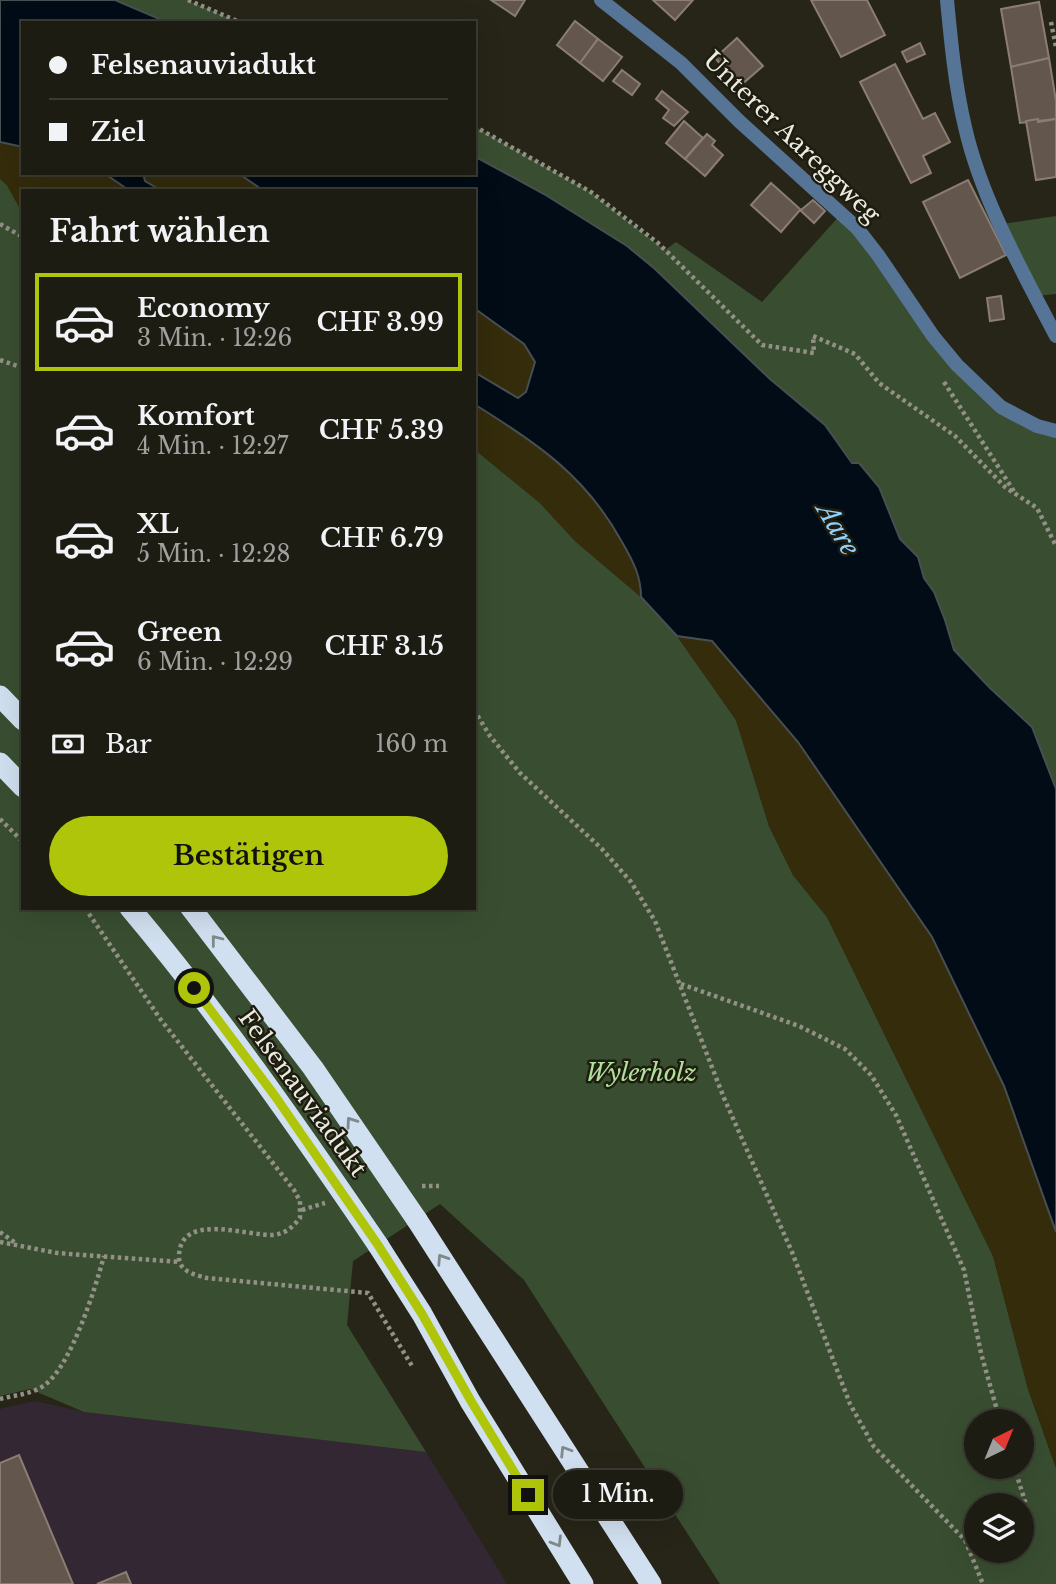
<!DOCTYPE html>
<html lang="de">
<meta charset="utf-8">
<style>
body{margin:0;font-family:"Libre Baskerville",serif;background:#2a2920;color:#f1f3f6;height:100vh;display:flex;flex-direction:column;font-size:26px;white-space:nowrap}
*{box-sizing:border-box;margin:0}
p{font-size:23px;color:#a0a19f}
.icon{flex:none;width:38px;height:38px;fill:none;stroke:currentColor;stroke-width:2;stroke-linecap:round;stroke-linejoin:round}
.map{position:relative;flex:1;overflow:hidden}
.drawer{position:absolute;left:21px;top:189px;width:455px;height:721px;display:flex;flex-direction:column;background:#1d1c12;border-radius:0px;box-shadow:0 7px 28px #0002,0 0 0 2px #3b3a32}
.drawer>*{flex:none}
.hud{position:absolute;left:21px;top:21px;width:455px;height:154px;border-radius:0px;box-shadow:0 7px 28px #0002,0 0 0 2px #3b3a32;display:grid;align-content:center;height:154px;padding:0 28px;background:#1d1c12}
.needle{width:46px;rotate:43deg}
.tools{position:absolute;left:964px;top:1409px;display:grid;gap:14px}
.tools a{display:grid;place-items:center;width:70px;height:70px;border-radius:50%;background:#1d1c12;box-shadow:0 7px 28px #0002,0 0 0 2px #3b3a32;font-size:35px}
.end{position:absolute;width:32px;height:32px;margin:-16px;border:9px solid #aec509;background:#111;box-shadow:0 0 0 4px #111}
.from{border-radius:50%}
.bubble{position:absolute;height:49px;border-radius:24px;background:#1d1c12;box-shadow:0 7px 28px #0002,0 0 0 2px #3b3a32;font-size:23px;font-weight:600;line-height:49px;text-align:center}
.hud b{display:flex;align-items:center;gap:24px;height:66px;font-size:26px}
.hud b+b{border-top:2px solid #3b3a32}
.hud i{width:18px;height:18px;background:#f1f3f6}
ul{padding:0;list-style:none}
li{display:flex;align-items:center;gap:21px;height:98px;margin:0 14px 10px;padding:0 14px;border:4px solid transparent;border-radius:0px}
li div{flex:1}
li b{display:block;font-size:26px}
li em{font-style:normal;font-weight:600}
li.on{border-color:#aec509}
li>.icon{width:63px;height:63px;stroke-width:1.5}
h2{padding:0 28px;font-size:32px;line-height:84px}
.pay{display:flex;align-items:center;gap:18px;height:77px;padding:0 28px;font-size:26px}
.pay p{margin-inline-start:auto}
.primary-button{display:flex;gap:14px;margin-top:auto;padding:14px 28px}
.primary-button a{flex:1;height:80px;border-radius:42px;background:#aec509;color:#111;font-size:28px;font-weight:600;line-height:80px;text-align:center}
.map>svg:first-child{display:block}
</style>
<div class="map">
<svg width="1056" height="1584" viewBox="0 0 1056 1584">
<rect width="100%" height="100%" fill="#272518"/>
<polygon fill="#342734" points="35,1401 84,1412 426,1452 507,1584 0,1584 0,1409"/>
<g fill="#394e31" fill-rule="evenodd">
<polygon points="115,0 187,0 241,23 169,23"/>
<polygon points="474,126 591,192 665,250 676,242 762,302 842,213 933,336 1001,407 1056,431 1056,789 1032,727 990,688 954,650 945,620 934,592 924,578 918,557 900,539 890,512 825,425 770,379 655,269 627,246 544,194 474,156"/>
<path d="M 0,179 L 7,185 L 23,214 L 23,908 L 474,908 L 474,449 L 540,503 L 575,541 L 641,597 L 677,636 L 736,720 L 769,826 L 793,875 L 827,917 L 993,1256 L 1028,1389 L 1056,1468 L 1056,1584 L 720,1584 L 524,1280 L 440,1204 L 353,1261 L 347,1325 L 426,1452 L 84,1412 L 30,1389 L 0,1396 ZM 976,1421 L 1022,1421 L 1022,1466 L 976,1466 ZM 976,1505 L 1022,1505 L 1022,1550 L 976,1550 Z"/>
<polygon points="1056,216 1056,294 1035,296 1002,224"/>
</g>
<g fill="#342c0b">
<polygon points="0,96 23,100 23,173 252,173 287,191 23,191 23,214 7,185 0,179"/>
<polygon points="474,301 629,416 1056,1140 1056,1468 1028,1389 993,1256 827,917 793,875 769,826 736,720 677,636 641,597 575,541 540,503 474,449"/>
</g>
<g fill="#010c16" stroke="#484f53" stroke-width="2">
<polygon points="0,0 115,0 169,23 23,23 23,147 0,142"/>
<path d="M 474,156 L 544,194 L 627,246 L 655,269 L 770,379 L 825,425 L 852,463 L 859,463 L 879,487 L 900,539 L 918,557 L 924,578 L 934,592 L 945,620 L 954,650 L 990,688 L 1032,727 L 1056,789 L 1056,1232 L 1004,1086 L 932,937 L 798,742 L 712,641 L 677,636 L 641,597 C 641,576 633,561 622,542 C 586,476 537,443 474,404 L 474,372 L 518,398 L 526,392 L 535,362 L 524,344 L 474,308 L 474,191 L 264,191 L 238,173 L 474,173 Z"/>
<polygon points="104,173 143,173 145,181 162,191 130,191"/>
</g>
<g fill="#63564d" stroke="#8b7d73" stroke-width="2">
<polygon points="491,0 525,0 515,16"/>
<polygon points="653,0 693,0 675,20"/>
<polygon points="811,0 867,0 885,35 841,57"/>
<polygon points="1039,2 1049,58 1011,67 1001,9"/>
<polygon points="575,21 598,39 580,63 557,45"/>
<polygon points="737,38 763,66 740,86 715,58"/>
<polygon points="598,39 622,57 603,81 580,63"/>
<polygon points="920,43 925,54 907,62 902,52"/>
<polygon points="1049,58 1056,101 1056,119 1020,123 1011,67"/>
<polygon points="895,64 923,119 935,113 950,142 923,156 931,173 911,183 860,82"/>
<polygon points="622,70 640,84 632,95 613,81"/>
<polygon points="662,91 688,112 674,126 663,118 669,110 656,99"/>
<polygon points="1038,119 1038,122 1056,119 1056,177 1036,180 1026,121"/>
<polygon points="684,121 703,138 685,159 666,143"/>
<polygon points="707,134 715,141 712,145 723,155 705,176 685,159"/>
<polygon points="968,180 1006,255 960,278 923,202"/>
<polygon points="771,183 801,210 813,200 825,211 814,223 800,210 781,232 751,205"/>
<polygon points="1001,296 1004,319 990,321 987,298"/>
<polygon points="19,1455 73,1584 0,1584 0,1463"/>
<polygon points="126,1572 131,1584 97,1584"/>
</g>
<g fill="none" stroke-linecap="round" stroke-linejoin="round">
<g stroke="#939186" stroke-width="4.5" stroke-dasharray="3.5 3.5" stroke-linecap="butt">
<polyline points="188,0 242,23"/>
<polyline points="1051,22 1056,47"/>
<polyline points="474,126 591,192 658,243 762,345 814,353 813,336 855,354 879,383 955,436 1005,487 1037,508 1056,546"/>
<polyline points="0,224 23,237"/>
<polyline points="0,360 23,368"/>
<polyline points="944,382 1015,493"/>
<polyline points="474,591 474,615"/>
<polyline points="474,710 490,736 520,773 602,849 631,882 655,921 724,1098 792,1252 850,1404 874,1447 965,1540 983,1584"/>
<polyline points="0,819 23,842"/>
<path d="M 85,908 L 161,1020 L 294,1190 L 300,1201 L 300,1218 C 293,1227 285,1234 273,1235 C 247,1236 179,1211 179,1257 C 179,1272 196,1275 207,1278 L 368,1293 L 412,1366"/>
<polyline points="681,984 799,1026 845,1049 871,1075 896,1115 964,1270 981,1353 1000,1421"/>
<polyline points="422,1186 439,1186"/>
<polyline points="302,1210 325,1203"/>
<polyline points="0,1232 17,1244"/>
<polyline points="0,1242 57,1253 179,1262"/>
<path d="M 0,1399 C 15,1395 34,1394 46,1384 C 72,1363 95,1289 104,1256"/>
<polyline points="1014,1466 1028,1511 1022,1514"/>
<polyline points="965,1540 976,1535"/>
</g>
<g stroke="#567495" stroke-width="14">
<polyline points="601,0 681,63 739,121 857,228 878,255 933,336 957,365 1001,407 1037,426 1056,431"/>
<path d="M 947,0 C 951,42 955,85 965,127 C 981,198 1022,271 1056,336"/>
</g>
<g stroke="#d1e0f0" stroke-width="21">
<polyline points="0,696 23,720"/>
<polyline points="0,763 23,787"/>
<polyline points="417,1220 651,1584"/>
<polyline points="378,1245 422,1314 470,1401 583,1584"/>
</g>
<g stroke="#d1e0f0" stroke-width="21">
<path d="M 130,908 C 220,1015 299,1129 378,1245"/>
<polyline points="191,908 313,1068 417,1220"/>
</g>
</g>
<defs><path id="oneway-chevron" d="M-2-3.5L2.5 0L-2 3.5" fill="none" stroke-width="1.6" stroke-linecap="round" stroke-linejoin="round" transform="scale(1.75)"/></defs>
<g stroke="#80888b">
<use href="#oneway-chevron" transform="translate(216 940) rotate(-128)"/>
<use href="#oneway-chevron" transform="translate(351 1122) rotate(-125)"/>
<use href="#oneway-chevron" transform="translate(442 1259) rotate(-123)"/>
<use href="#oneway-chevron" transform="translate(565 1451) rotate(-122)"/>
<use href="#oneway-chevron" transform="translate(557 1542) rotate(59)"/>
</g>
<g fill="none" stroke-linecap="round" stroke-linejoin="round">
<polyline stroke="#aec509" stroke-width="9" points="194,988 275,1096 378,1245 422,1314 471,1401 528,1495"/>
</g>
<g text-anchor="middle" dominant-baseline="central" stroke-width="5" stroke-linejoin="round" paint-order="stroke">
<g font-size="24" fill="#ecebe2" stroke="#1e1c0f">
<text transform="translate(792 137) rotate(44)">Unterer Aareggweg</text>
<text transform="translate(303 1093) rotate(54)">Felsenauviadukt</text>
</g>
<g font-size="24" font-style="italic" fill="#aee19c" stroke="#1e1c0f">
<text x="641" y="1072">Wylerholz</text>
</g>
<g font-size="26" font-style="italic" fill="#93d0f9" stroke="#1e1c0f">
<text transform="translate(838 529) rotate(59)">Aare</text>
</g>
</g>
</svg>
<div class="tools">
<a><svg class="needle" viewBox="-14 -14 28 28"><path d="M0-13l5 13h-10z" fill="#e53935"/><path d="M0 13l5-13h-10z" fill="#a0a19f"/></svg></a>
<a><svg class="icon" aria-label="layers" viewBox="0 0 24 24"><path d="M12 4l9 5-9 5-9-5zM3 14l9 5 9-5"/></svg></a>
</div>
<i class="end from" style="left:194px;top:988px"></i>
<i class="end" style="left:528px;top:1495px"></i>
<div class="bubble" style="left:553px;top:1470px;width:130px">1 Min.</div>
<div class="hud">
<b><i class="from"></i>Felsenauviadukt</b>
<b><i></i>Ziel</b>
</div>
<section class="drawer">
<h2>Fahrt wählen</h2>
<ul>
<li class="on"><svg class="icon" aria-label="car" viewBox="0 0 24 24"><path d="M5 17H2v-5l4-1 3-4h7l3 4 3 1v5h-3M9 17h6M6 11h13"/><circle cx="7" cy="17" r="2"/><circle cx="17" cy="17" r="2"/></svg><div><b>Economy</b><p>3 Min. · 12:26</p></div><em>CHF 3.99</em></li>
<li><svg class="icon" aria-label="car" viewBox="0 0 24 24"><path d="M5 17H2v-5l4-1 3-4h7l3 4 3 1v5h-3M9 17h6M6 11h13"/><circle cx="7" cy="17" r="2"/><circle cx="17" cy="17" r="2"/></svg><div><b>Komfort</b><p>4 Min. · 12:27</p></div><em>CHF 5.39</em></li>
<li><svg class="icon" aria-label="car" viewBox="0 0 24 24"><path d="M5 17H2v-5l4-1 3-4h7l3 4 3 1v5h-3M9 17h6M6 11h13"/><circle cx="7" cy="17" r="2"/><circle cx="17" cy="17" r="2"/></svg><div><b>XL</b><p>5 Min. · 12:28</p></div><em>CHF 6.79</em></li>
<li><svg class="icon" aria-label="car" viewBox="0 0 24 24"><path d="M5 17H2v-5l4-1 3-4h7l3 4 3 1v5h-3M9 17h6M6 11h13"/><circle cx="7" cy="17" r="2"/><circle cx="17" cy="17" r="2"/></svg><div><b>Green</b><p>6 Min. · 12:29</p></div><em>CHF 3.15</em></li>
</ul>
<div class="pay"><svg class="icon" aria-label="cash" viewBox="0 0 24 24"><path d="M3 7h18v10H3z"/><circle cx="12" cy="12" r="2"/></svg>Bar<p>160 m</p></div>
<div class="primary-button"><a>Bestätigen</a></div>
</section>
</div>
